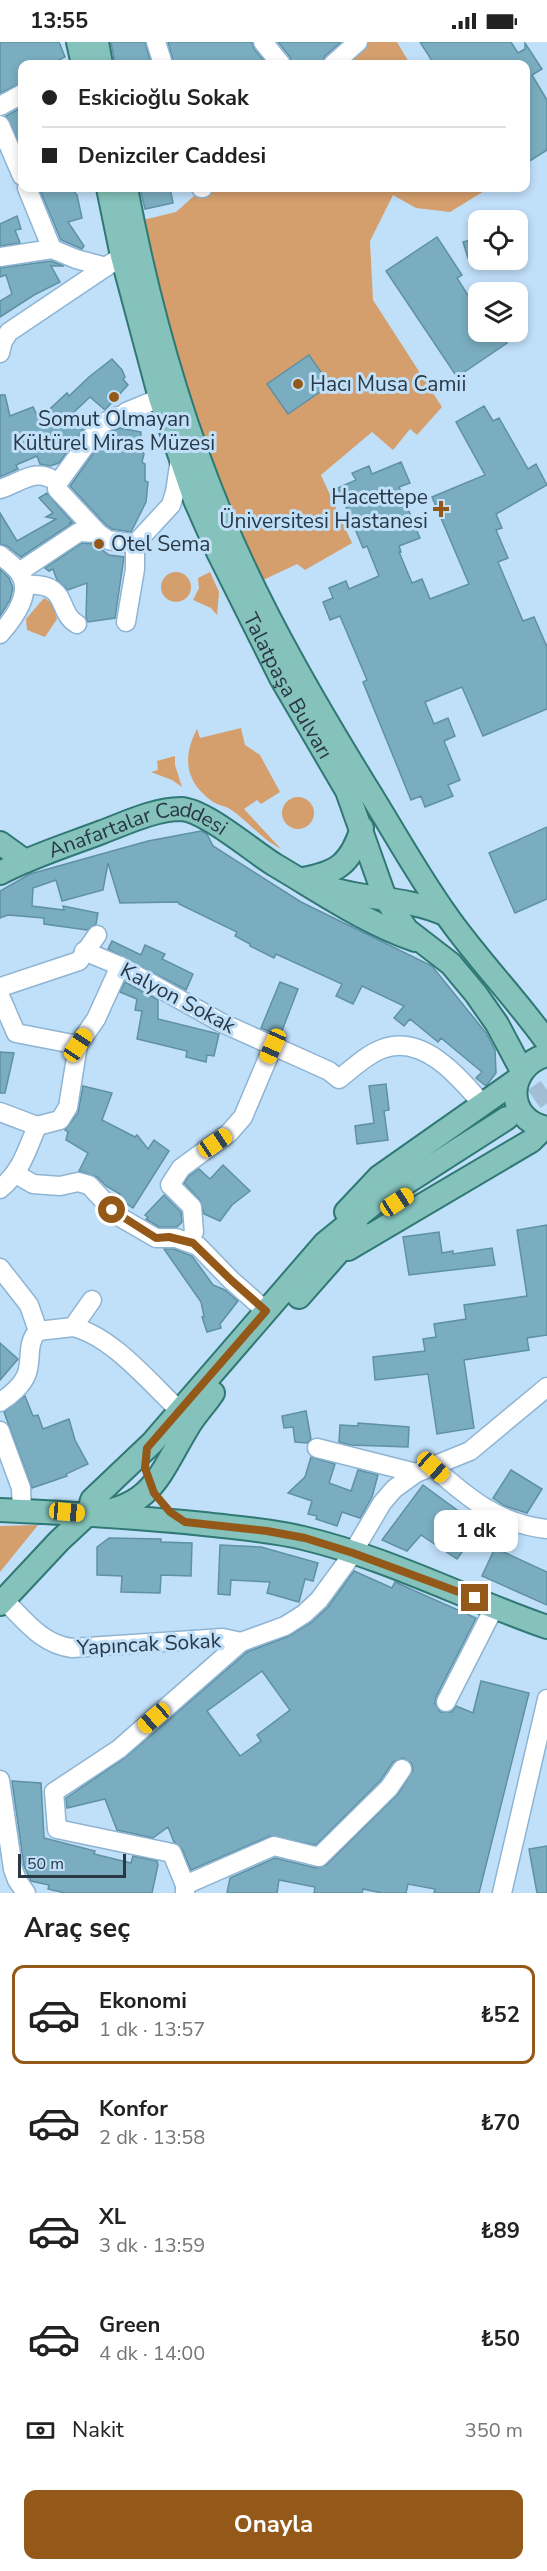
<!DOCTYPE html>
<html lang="tr">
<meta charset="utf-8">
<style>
body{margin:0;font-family:"Nunito Sans",sans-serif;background:#f2f2f2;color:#222;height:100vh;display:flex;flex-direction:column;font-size:22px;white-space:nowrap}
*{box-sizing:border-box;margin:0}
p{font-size:20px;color:#767676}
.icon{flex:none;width:33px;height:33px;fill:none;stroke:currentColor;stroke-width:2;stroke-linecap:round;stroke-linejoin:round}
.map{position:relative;height:1851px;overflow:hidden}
.sheet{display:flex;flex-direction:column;background:#fff;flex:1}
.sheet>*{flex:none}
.guide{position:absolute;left:18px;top:18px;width:512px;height:132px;border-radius:12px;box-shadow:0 3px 9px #0003;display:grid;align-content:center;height:132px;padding:0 24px;background:#fff}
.fabs{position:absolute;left:468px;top:168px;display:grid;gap:12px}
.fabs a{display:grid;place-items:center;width:60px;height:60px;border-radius:12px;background:#fff;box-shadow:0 3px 9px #0003;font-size:30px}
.scale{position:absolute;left:18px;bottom:15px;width:108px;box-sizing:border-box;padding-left:6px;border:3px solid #293845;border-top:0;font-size:16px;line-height:21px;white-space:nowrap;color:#293845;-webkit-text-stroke:4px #c0dff9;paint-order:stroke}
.end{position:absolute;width:27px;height:27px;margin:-14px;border:8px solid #945918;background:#fff;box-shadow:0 0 0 3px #fff}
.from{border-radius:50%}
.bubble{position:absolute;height:42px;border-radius:12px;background:#fff;box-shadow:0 3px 9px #0003;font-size:20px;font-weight:700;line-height:42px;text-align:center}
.car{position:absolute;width:18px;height:36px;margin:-18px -9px;border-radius:8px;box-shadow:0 0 4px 2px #0007;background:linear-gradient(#f5c518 24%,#345 0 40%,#f5c518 0 76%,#345 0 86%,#f5c518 0)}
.guide b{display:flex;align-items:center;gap:21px;height:57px;font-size:22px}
.guide b+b{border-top:2px solid #e0e0e0}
.guide i{width:15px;height:15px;background:#222}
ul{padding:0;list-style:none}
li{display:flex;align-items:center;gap:18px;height:99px;margin:0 12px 9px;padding:0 12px;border:3px solid transparent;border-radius:12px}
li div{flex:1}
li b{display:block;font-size:22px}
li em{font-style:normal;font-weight:700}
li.active{border-color:#945918}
li>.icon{width:54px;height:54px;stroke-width:1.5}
h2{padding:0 24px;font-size:27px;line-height:72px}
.pay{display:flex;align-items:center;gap:15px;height:66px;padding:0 24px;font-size:22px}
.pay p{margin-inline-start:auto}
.cta{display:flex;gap:12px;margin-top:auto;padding:12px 24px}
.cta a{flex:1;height:69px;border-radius:12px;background:#945918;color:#fff;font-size:24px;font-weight:700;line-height:69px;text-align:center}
.status{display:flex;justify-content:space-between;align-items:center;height:42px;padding:0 30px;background:#fff;direction:ltr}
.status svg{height:16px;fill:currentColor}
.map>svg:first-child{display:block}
</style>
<div class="status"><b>13:55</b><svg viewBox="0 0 49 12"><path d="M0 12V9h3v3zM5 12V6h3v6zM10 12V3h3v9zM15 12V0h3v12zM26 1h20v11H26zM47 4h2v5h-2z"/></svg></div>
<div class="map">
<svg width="547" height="1851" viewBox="0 0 547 1851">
<rect width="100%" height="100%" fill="#c0dff9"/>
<g fill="#d59f6d">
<polygon points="358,0 397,0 410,22 333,22"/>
<path d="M 203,146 L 485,146 L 486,148 L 450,170 L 416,166 L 393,153 L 370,199 L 373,258 L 442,365 L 417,393 L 410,387 L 393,408 L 372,390 L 321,433 L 352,501 L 305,528 L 297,522 L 261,539 C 221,455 190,366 166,276 C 157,244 148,211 143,178 L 176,170 Z"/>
<polygon points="210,530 219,550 217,573 211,566 193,558 199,546 198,536"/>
<circle cx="176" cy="545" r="15"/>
<polygon points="44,556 52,561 57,577 45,595 27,588 26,577"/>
<path d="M 241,686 L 245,703 L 260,713 L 280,750 L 261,762 L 257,758 L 244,767 L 281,807 C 259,795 248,779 230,767 C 225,764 218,763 213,760 C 185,740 182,716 197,687 L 200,696 Z"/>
<polygon points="175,714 175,723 182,745 172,738 151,730 158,728 157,719"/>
<circle cx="298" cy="771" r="16"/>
<polygon points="38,1483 0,1530 0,1484"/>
</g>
<g fill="#7aadc0" stroke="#5e91a3" stroke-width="1.5" fill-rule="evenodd">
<polygon points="0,0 59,0 65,15 51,22 22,22 22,41 0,51"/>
<polygon points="111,0 145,0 151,22 115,22"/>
<polygon points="168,0 252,0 254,7 267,22 174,22"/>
<polygon points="278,0 341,0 325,14 322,22 292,22 290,15"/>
<polygon points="420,0 511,0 518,11 525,7 525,1 542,27 532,33 547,58 547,108 525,122 525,22 434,22"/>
<polygon points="22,65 22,107 6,74"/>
<polygon points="39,146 71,146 77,153 82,176 68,180 84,204 82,207 61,198"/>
<polygon points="140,146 170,146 173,161 145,167"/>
<polygon points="17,174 21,187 15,188 20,201 0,204 0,182"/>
<polygon points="437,195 462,233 457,236 478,269 478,290 500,290 507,301 457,335 386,229"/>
<polygon points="478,196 478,213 468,216 463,200"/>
<polygon points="51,219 64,224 51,224 60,240 34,253 0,275 0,259 12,252 6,233 0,235 0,226"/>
<polygon points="309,313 330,343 288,372 267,342"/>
<polygon points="112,317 122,328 125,335 123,337 128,343 105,368 90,355 72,372 85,385 59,421 50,424 40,422 37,414 16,423 18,427 0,435 0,353 5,353 10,374 33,365 39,377 67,351 69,354 89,335"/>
<polygon points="484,364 493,379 499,376 528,427 536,422 547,443 496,472 502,486 496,488 508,516 498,520 523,579 534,575 547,605 547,667 483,694 462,645 425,660 434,682 448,676 455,694 444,699 460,738 448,743 453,754 425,765 421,754 411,758 363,640 367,638 340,574 330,578 323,560 333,556 329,546 346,539 349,547 379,534 367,504 363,506 338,446 356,438 352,431 369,424 372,432 401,420 410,441 399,445 420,496 399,504 401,510 399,510 412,541 422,537 430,557 469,542 432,455 485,433 456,380"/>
<polygon points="120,386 141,390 140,405 144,412 142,420 145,422 145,439 148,440 146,460 131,490 112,487 105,482 70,444 108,391"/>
<polygon points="47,451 73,481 69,481 71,482 21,515 7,504 0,502 0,471 17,499 56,477 46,475 53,471 39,456"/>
<polygon points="82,501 94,502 109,513 124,515 115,576 88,580 86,575 87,541 68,548 57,538 53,527 49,529 45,526"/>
<polygon points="0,527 9,536 13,546 10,558 0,574"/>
<polygon points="547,785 547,857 515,871 489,811"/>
<polygon points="201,789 207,792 213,804 301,860 432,924 486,991 495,1008 496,1031 486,1044 476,1036 482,1030 441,996 438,1000 410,977 404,984 394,976 404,964 362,944 353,962 336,954 342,942 276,912 274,916 250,904 250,902 235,894 237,890 179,862 178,860 120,861 108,821 103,848 62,859 56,838 33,846 32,864 64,868 63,864 98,871 96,882 87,888 44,882 44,876 8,873 0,876 0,849 30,832 148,799"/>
<polygon points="112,899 141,913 145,903 165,912 162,917 193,932 186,948 108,907"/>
<polygon points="125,940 158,958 158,977 219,992 214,1014 207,1013 206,1020 186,1015 187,1009 137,997 142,969 135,968 137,957 120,950"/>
<polygon points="280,940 298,947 280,994 261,986"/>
<polygon points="0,1010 14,1011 5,1051 0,1051"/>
<polygon points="386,1042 389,1068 384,1069 388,1098 357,1102 355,1084 374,1081 369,1044"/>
<polygon points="83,1044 112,1051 102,1078 135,1095 137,1093 148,1107 154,1098 169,1109 133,1166 118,1156 120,1152 106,1144 97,1135 79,1129 88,1111 66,1098 68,1090 65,1088 78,1071"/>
<polygon points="223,1123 250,1149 232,1163 220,1179 204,1172 200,1158 184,1141 189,1134 199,1127 210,1137"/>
<polygon points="164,1153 181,1170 182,1180 177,1185 159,1185 146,1177 148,1175 145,1173"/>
<polygon points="547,1183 547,1293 527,1296 529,1308 464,1318 474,1386 437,1392 428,1332 375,1338 373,1315 425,1309 423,1297 436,1295 434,1282 466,1277 464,1263 527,1254 517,1188"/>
<polygon points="439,1190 442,1211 453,1209 453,1212 492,1206 495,1223 409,1233 403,1195"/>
<polygon points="164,1207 174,1207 192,1214 213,1243 225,1248 238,1259 220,1282 221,1286 207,1290 202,1275 204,1274 201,1260"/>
<polygon points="0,1301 18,1317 0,1338"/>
<polygon points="25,1354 33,1374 38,1373 43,1387 69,1377 75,1398 88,1422 66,1432 67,1434 32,1446 4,1370"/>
<polygon points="306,1369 311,1397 307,1401 295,1400 293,1385 284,1386 282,1374"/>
<polygon points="358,1381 409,1385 408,1405 350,1403 339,1400 340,1383 358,1384"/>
<polygon points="311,1415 335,1422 329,1441 351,1449 358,1428 378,1433 372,1455 360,1476 342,1470 337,1484 316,1477 317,1474 308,1472 312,1459 288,1451 305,1435"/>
<polygon points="511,1428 542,1447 527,1471 505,1464 493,1456"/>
<polygon points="423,1443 472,1479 460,1497 468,1502 457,1517 421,1493 407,1509 382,1498"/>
<polygon points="109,1496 161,1497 161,1500 192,1501 191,1534 161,1533 160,1551 121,1550 122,1534 97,1533 97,1505"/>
<polygon points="220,1503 261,1505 318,1521 313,1539 305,1537 299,1560 267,1551 270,1540 231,1538 230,1553 218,1552"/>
<polygon points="495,1506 547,1530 547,1563 482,1534"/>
<path d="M 354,1529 L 392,1546 L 395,1540 L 476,1576 L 436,1655 L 435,1661 L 440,1670 L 452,1670 L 456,1664 L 473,1671 L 481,1639 L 529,1651 L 479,1851 L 434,1851 L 435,1847 L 408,1842 L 406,1851 L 382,1851 L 363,1847 L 362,1851 L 314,1851 L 315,1845 L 279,1838 L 277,1851 L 227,1851 L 230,1836 L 275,1816 L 316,1826 L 326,1823 L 398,1752 L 413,1728 L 412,1722 L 403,1716 L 393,1720 L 380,1739 L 316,1803 L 270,1794 L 191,1828 L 182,1807 L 174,1800 L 168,1785 L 153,1796 L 117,1788 L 105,1757 L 67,1766 L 66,1756 L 126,1715 L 247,1610 L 289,1594 L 312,1580 L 328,1565 ZM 262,1629 L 290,1668 L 257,1693 L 261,1699 L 240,1714 L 207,1669 Z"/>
<polygon points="12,1739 41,1741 44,1796 95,1809 94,1812 131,1821 133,1814 157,1819 158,1823 152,1851 65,1851 48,1847 49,1843 31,1839 24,1824"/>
<polygon points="547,1804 547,1851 537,1851 529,1807"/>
</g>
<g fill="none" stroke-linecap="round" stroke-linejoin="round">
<polyline stroke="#a2bed5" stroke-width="22" stroke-dasharray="22 11" stroke-linecap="butt" points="507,1076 547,1048"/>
<g stroke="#8eb4d3" stroke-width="21">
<g id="minor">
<polyline points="156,0 163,22"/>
<polyline points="263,0 281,22"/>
<polyline points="333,22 358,0"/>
<polyline points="0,64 22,52"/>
<polyline points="0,83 22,134"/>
<polyline points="27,146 52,207 76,217 106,225"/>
<polyline points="201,146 203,146"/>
<polyline points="0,215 52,207"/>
<polyline points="0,311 3,299 9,290 122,214"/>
<polyline points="126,370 160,356"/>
<polyline points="58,441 101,382 118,374"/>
<path d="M 0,447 C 22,440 37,424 58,441 L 57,447 L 98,491 L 108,498 L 135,502"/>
<path d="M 0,513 C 6,518 13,523 18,529 C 35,549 14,576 0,592"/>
<polyline points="19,530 79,490 98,491"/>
<path d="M 25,543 C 71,540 55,569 77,582"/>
<polyline points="126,580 135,527 135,502 171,463 175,450 180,417"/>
<path d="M 84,909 L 120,924 L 220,980 L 329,1029 L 339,1037 C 353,1026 366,1013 382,1007 C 423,991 460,1036 483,1063"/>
<polyline points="0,948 1,945 79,919 97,893"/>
<polyline points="0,954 16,991 78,1003"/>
<polyline points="0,1070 37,1084"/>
<polyline points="16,1132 33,1142 60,1144 78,1140 89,1143 118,1174 156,1196 176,1196 198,1204 231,1238 266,1269"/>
<path d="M 0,1147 C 21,1130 27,1108 37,1084 L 60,1078 L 68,1065 L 78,1003 L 96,977 L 120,924"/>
<polyline points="189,1199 194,1190 192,1165 170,1143 181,1126 229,1091 243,1075 273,1004"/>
<polyline points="0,1226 29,1263 38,1289"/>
<path d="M 73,1285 C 112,1294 151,1342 180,1369"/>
<polyline points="38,1289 73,1285 92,1258"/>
<path d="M 0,1360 C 10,1354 23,1343 27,1331 C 32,1317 26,1301 38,1289"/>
<polyline points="0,1389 21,1446 22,1469"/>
<polyline points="317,1406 416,1431"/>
<path d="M 433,1425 C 468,1456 499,1482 547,1487"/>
<path d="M 3,1557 C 25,1578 41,1602 72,1606 L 223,1596 L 241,1600"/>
<polyline points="446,1660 495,1564"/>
<polyline points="0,1738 13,1827 17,1838 26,1851"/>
<polyline points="185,1843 274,1804 319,1815 389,1746 402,1727"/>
<polyline points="185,1851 185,1843 172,1811 57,1787 54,1750 119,1707 241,1600 285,1584 304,1572 319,1558 349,1517 382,1461 394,1447 416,1431 470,1409 547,1345"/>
<polyline points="502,1851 547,1657"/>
</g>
</g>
<g stroke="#2f7874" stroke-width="26">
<g id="major">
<polyline points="78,0 83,22"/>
<polyline points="97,0 101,22"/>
<path id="s1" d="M 108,146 L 122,214 L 160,356 L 195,458 L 218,510 L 281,636 L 347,749 L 385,856 L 407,888 L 451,922 L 476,952 L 497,982 L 522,1029"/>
<path d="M 126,146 C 149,267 183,388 233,501 C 271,586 317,665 365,743 C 392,786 416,830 445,871 C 476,916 515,955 547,1000"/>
<polyline points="0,801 25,819"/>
<path id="s2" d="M 0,831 C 32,814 68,803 102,790 C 126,781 155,767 181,767 C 205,768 252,809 275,823 C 321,850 364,880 415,898"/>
<path d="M 302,837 C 338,831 351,821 362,786"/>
<path d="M 325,845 C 365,858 406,855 445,872"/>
<path d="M 547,1013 C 506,1024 504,1078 547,1086"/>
<polyline points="346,1170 379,1135 517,1038"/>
<polyline points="348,1207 531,1099 544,1086"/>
<polyline points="299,1255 358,1188"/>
<path d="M 0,1468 C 68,1471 136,1475 204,1482 C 238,1486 271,1488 303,1496 C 388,1516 466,1557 547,1585"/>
<path d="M 88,1472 C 152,1467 159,1433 188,1385 C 195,1373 205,1363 213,1351"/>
<polyline points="0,1562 59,1499 88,1472 92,1458 152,1401 325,1201 373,1162 507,1076"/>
</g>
</g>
<use href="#minor" stroke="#fff" stroke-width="18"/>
<use href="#major" stroke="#84c2bb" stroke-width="22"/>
</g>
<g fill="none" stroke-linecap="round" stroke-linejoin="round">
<polyline stroke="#945918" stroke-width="8" points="112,1168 156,1196 169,1195 193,1201 231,1238 266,1269 147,1406 145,1426 154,1451 170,1470 185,1480 267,1489 305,1496 353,1511 475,1556"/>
</g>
<g fill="#945918" stroke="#c0dff9" stroke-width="2">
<circle cx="298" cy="342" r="6"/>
<circle cx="114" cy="355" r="6"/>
<path d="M438 458h6v6h6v6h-6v6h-6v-6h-6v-6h6z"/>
<circle cx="99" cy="502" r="6"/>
</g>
<g text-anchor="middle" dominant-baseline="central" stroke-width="6" stroke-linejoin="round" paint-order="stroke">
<g font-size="21" fill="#293845" stroke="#c0dff9" text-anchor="start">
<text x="310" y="342">Hacı Musa Camii</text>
<text x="114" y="377" text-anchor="middle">Somut Olmayan<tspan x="114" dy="24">Kültürel Miras Müzesi</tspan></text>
<text x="428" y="455" text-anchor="end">Hacettepe<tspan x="428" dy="24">Üniversitesi Hastanesi</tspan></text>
<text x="111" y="502">Otel Sema</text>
</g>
<g font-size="21" fill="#293845" stroke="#c0dff9">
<text stroke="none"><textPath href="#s1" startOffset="532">Talatpaşa Bulvarı</textPath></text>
<text stroke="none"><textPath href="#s2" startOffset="148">Anafartalar Caddesi</textPath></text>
<text transform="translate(178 956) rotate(28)">Kalyon Sokak</text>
<text transform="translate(149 1602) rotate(-3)">Yapıncak Sokak</text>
</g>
</g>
</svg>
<div class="fabs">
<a><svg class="icon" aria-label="locate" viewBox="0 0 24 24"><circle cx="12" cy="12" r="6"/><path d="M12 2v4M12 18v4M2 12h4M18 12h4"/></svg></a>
<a><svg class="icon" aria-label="layers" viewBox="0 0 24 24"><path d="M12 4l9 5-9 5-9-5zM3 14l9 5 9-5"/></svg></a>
</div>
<div class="scale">50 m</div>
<i class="end from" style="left:112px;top:1168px"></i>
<i class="end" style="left:475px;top:1556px"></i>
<div class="bubble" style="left:434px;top:1468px;width:84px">1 dk</div>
<i class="car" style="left:78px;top:1003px;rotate:34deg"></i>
<i class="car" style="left:273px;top:1004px;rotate:204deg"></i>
<i class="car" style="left:215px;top:1101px;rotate:56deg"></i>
<i class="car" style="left:397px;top:1160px;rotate:57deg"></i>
<i class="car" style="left:433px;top:1425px;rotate:132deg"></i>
<i class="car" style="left:67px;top:1470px;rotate:95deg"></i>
<i class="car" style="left:154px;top:1676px;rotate:229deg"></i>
<div class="guide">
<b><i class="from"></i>Eskicioğlu Sokak</b>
<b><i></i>Denizciler Caddesi</b>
</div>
</div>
<section class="sheet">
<h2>Araç seç</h2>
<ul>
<li class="active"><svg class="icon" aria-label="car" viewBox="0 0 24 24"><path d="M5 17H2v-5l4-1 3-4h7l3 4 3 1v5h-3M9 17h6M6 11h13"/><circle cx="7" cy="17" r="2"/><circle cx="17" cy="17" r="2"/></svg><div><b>Ekonomi</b><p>1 dk · 13:57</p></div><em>₺52</em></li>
<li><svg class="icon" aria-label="car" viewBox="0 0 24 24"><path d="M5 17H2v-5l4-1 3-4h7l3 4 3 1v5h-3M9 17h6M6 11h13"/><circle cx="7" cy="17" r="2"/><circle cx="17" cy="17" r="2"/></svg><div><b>Konfor</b><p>2 dk · 13:58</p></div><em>₺70</em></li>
<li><svg class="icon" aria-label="car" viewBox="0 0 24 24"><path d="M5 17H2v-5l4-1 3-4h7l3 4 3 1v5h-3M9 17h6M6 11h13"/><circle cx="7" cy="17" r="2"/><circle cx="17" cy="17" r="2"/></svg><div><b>XL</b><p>3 dk · 13:59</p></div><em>₺89</em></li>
<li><svg class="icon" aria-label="car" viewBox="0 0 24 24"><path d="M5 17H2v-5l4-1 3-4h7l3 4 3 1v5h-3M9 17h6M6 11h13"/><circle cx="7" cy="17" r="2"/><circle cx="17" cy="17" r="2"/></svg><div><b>Green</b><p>4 dk · 14:00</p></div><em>₺50</em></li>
</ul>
<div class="pay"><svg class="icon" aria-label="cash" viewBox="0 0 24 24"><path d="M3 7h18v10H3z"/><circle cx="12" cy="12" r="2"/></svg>Nakit<p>350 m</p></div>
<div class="cta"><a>Onayla</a></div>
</section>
